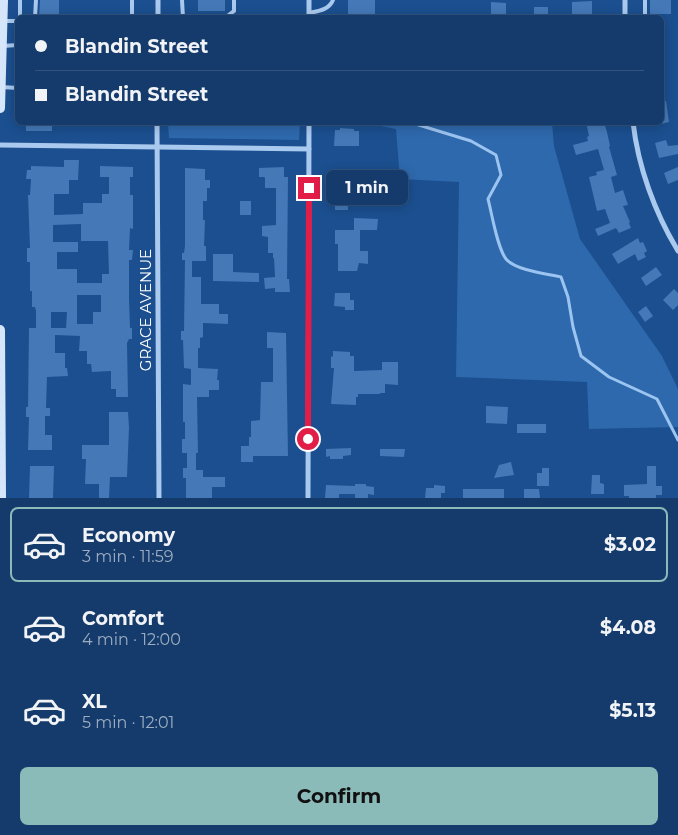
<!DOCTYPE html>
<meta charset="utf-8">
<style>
body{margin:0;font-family:Montserrat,sans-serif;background:#214673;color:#f1f3f6;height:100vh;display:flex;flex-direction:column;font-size:19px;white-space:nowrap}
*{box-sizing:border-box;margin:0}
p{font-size:16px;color:#9dadc1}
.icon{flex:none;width:28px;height:28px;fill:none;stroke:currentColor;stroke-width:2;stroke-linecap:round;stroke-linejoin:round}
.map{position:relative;height:498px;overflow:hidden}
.side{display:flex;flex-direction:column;background:#143b6b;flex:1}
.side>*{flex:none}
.banner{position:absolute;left:15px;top:15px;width:649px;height:110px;border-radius:8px;box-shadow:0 2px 12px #0003,0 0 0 1px #33557e;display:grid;align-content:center;height:110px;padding:0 20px;background:#143b6b}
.end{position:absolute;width:22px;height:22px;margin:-11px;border:6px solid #e11d48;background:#fff;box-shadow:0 0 0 2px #fff}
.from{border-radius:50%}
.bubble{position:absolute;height:35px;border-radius:8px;background:#143b6b;box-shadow:0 2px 12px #0003,0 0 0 1px #33557e;font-size:16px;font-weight:700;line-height:35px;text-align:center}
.banner b{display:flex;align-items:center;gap:18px;height:48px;font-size:19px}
.banner b+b{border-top:1px solid #33557e}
.banner i{width:12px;height:12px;background:#f1f3f6}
ul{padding:9px 0 0;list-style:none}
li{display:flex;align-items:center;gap:15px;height:75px;margin:0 10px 8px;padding:0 10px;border:2px solid transparent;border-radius:8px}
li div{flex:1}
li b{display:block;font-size:19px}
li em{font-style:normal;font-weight:700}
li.current{border-color:#8bbbb9}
li>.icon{width:45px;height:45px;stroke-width:1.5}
.action{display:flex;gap:10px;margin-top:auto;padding:10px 20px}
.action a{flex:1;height:58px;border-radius:8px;background:#8bbbb9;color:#111;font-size:20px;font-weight:700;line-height:58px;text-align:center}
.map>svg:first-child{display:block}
</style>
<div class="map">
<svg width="678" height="498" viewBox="0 0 678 498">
<rect width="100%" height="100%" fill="#1b4f8f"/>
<g fill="#2e69ad">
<polygon points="168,123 168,122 300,123 299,140 169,138"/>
<polygon points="366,123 552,123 554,146 580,239 662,356 678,389 678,427 589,429 587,382 456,377 459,182 400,179 396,129"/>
</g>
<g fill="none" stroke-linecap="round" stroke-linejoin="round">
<path stroke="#9cc4f0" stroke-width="3" d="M 409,122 L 471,141 L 496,155 L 501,175 L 488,199 C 492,214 497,247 506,259 C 515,270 547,274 561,277 L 568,297 L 573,327 L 581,356 L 609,377 L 657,399 L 678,440"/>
</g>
<g fill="#4478b7" fill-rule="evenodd">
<polygon points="40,0 59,0 59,18 39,18"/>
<rect x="198" y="0" width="27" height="11"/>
<rect x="348" y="0" width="27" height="18"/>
<rect x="650" y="0" width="21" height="14"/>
<polygon points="592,1 592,18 572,18 572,2"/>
<polygon points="491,2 506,3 506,18 491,18"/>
<rect x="534" y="7" width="14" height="11"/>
<polygon points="661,101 666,101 669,122 661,124"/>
<rect x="26" y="122" width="26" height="9"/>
<polygon points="586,122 604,122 607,132 610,146 609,147 617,175 611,177 615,193 623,190 628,205 623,206 630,222 629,223 631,228 619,233 616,228 598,236 595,229 610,223 605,209 597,211 589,177 597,175 596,172 604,170 598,149 576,155 573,145 588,141 587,137 589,136"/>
<polygon points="340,128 354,129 354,131 359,131 359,146 334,146 335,130 340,130"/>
<polygon points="666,140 668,146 678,145 678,154 659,158 655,143"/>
<path d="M 64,160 L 79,160 L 78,180 L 69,180 L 69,194 L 54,194 L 54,215 L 83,214 L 83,203 L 102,203 L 102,194 L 109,194 L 109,177 L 100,177 L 100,166 L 133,167 L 133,177 L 130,177 L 130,195 L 133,195 L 133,229 L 130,228 L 129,250 L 133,250 L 132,260 L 129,260 L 129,299 L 130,328 L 132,328 L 132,339 L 129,339 L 127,343 L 128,397 L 116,397 L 116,389 L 111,389 L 111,371 L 92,372 L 91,364 L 87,364 L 87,351 L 79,351 L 80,336 L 55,335 L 55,353 L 65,353 L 65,368 L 67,368 L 68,376 L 47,377 L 46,408 L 50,408 L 50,416 L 45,416 L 45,435 L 52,435 L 52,450 L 28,450 L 29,417 L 26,417 L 26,407 L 28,407 L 29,328 L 36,328 L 36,311 L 35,307 L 32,307 L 32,291 L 30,291 L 30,262 L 27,262 L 27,248 L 30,248 L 28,195 L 30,195 L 31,179 L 26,179 L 27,170 L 31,170 L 31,166 L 64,167 ZM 81,224 L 81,241 L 108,241 L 109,274 L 102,274 L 102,283 L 77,283 L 77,269 L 57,269 L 57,252 L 78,252 L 78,242 L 53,242 L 53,225 ZM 77,295 L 101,295 L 101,312 L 93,312 L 93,324 L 77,324 ZM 51,312 L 67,312 L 66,328 L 51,328 Z"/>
<polygon points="284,167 284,177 288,177 287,279 289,279 290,292 275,292 275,288 265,289 264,278 275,277 274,258 273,258 273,253 268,253 268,237 262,236 262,226 276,225 276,188 265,188 265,178 264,177 259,177 259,168"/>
<polygon points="678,167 678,180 668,184 664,173"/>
<polygon points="185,168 205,169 205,180 210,180 210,188 207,188 207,201 203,201 203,220 205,220 204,246 206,246 206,261 192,261 192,277 201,277 201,304 219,304 219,314 228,314 228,324 203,323 203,337 200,338 200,348 198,348 198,368 218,369 217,380 219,380 219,390 209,390 209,397 197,397 198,453 196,453 196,470 203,470 203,477 225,477 225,487 212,487 212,498 186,498 186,478 183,478 183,468 187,468 187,453 182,453 182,439 185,439 185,422 183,422 183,384 191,385 191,369 184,368 183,340 181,340 181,331 184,331 185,260 182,260 182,253 184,253 185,246"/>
<polygon points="335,184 347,184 348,210 335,210"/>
<rect x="240" y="201" width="11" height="14"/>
<polygon points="354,218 378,219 377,230 354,230"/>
<polygon points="335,230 360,230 360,251 368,251 368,264 359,263 357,271 338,271 338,244 335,244"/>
<polygon points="638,238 640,243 643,242 647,251 644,253 646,257 638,261 635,254 618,264 612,254"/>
<polygon points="213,254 233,254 233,272 259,273 259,282 213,281"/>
<polygon points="656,267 662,275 646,286 641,278"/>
<polygon points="674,289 678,293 678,305 673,310 663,300"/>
<polygon points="335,293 350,293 350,300 354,300 354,310 345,310 345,307 334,306"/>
<polygon points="646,306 653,316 645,322 638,312"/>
<polygon points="267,332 286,333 288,456 253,456 253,462 241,462 241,446 249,446 249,437 251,437 251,421 260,420 261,382 273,382 273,348 267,348"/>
<polygon points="333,351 350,352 350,356 354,356 354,371 382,370 382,362 398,362 398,385 385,384 385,393 380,393 380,394 358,394 358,397 356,397 356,405 331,404 334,368 331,368 331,356 333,357"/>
<polygon points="486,406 508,407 507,424 486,423"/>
<polygon points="109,412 128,412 129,427 127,477 110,477 109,498 99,498 99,484 85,484 86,459 82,459 82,445 109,445"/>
<rect x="517" y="424" width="29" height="9"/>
<polygon points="351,448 351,455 343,456 343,459 330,459 330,456 326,457 326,449"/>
<polygon points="380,449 405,449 404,457 380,456"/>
<polygon points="511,462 514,475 494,478 499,465"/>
<polygon points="30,466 54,466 53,498 29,498"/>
<polygon points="647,466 656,466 656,486 662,486 662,495 656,495 656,498 629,498 629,496 624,496 624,485 647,484"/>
<polygon points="542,468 549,468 549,486 537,486 537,473 542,473"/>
<polygon points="592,475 600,475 600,483 604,484 604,494 591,494"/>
<polygon points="355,484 366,484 366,486 374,487 374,495 368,494 368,498 355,498 355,494 339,494 339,498 325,498 326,485 355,486"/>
<polygon points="434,485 445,486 445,493 441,493 441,498 425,498 426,488 434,488"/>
<rect x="463" y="489" width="41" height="9"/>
<polygon points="524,489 539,489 540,498 524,498"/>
</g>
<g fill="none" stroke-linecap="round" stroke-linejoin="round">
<g stroke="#a9c9ee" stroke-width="4">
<polyline points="20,0 20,18"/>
<polyline points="182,0 183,18"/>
<polyline points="645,0 645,18"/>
<path d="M 309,13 C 318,11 329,10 333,0"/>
<polyline points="132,14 132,0"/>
<polyline points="35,18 36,0"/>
<polyline points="209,18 226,17 234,11 234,0"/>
<polyline points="2,21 18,21"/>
<polyline points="2,46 18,45"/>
<polyline points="1,87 18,88"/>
<polyline points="68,124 68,122"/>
</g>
<g stroke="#a9c9ee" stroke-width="5">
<polyline points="309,0 309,18"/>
<polyline points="625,0 625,18"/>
<polyline points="158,18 158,0"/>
<polyline points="157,122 159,498"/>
<path d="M 633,122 C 638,167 655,213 678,251"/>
<polyline points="0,145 309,149"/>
<polyline points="308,498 309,122"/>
</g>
<g stroke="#d6e6fa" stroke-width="10">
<polyline points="0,108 3,0"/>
<polyline points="0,330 1,498"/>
</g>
</g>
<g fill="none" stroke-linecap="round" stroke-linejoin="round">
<polyline stroke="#e11d48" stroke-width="6" points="308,439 309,188"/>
</g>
<g text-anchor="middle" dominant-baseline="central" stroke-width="4" stroke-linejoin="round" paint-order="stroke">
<g font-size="15" fill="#fff" stroke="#1b4f8f">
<text transform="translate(145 310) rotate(-90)">GRACE AVENUE</text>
</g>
</g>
</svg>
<i class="end from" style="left:308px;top:439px"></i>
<i class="end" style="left:309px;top:188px"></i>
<div class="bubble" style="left:326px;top:170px;width:82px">1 min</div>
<div class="banner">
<b><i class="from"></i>Blandin Street</b>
<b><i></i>Blandin Street</b>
</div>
</div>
<section class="side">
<ul>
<li class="current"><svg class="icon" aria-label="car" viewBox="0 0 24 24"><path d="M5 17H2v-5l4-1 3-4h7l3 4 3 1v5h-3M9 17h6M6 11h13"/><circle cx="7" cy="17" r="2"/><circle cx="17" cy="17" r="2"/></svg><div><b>Economy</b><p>3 min · 11:59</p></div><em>$3.02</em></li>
<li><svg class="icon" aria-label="car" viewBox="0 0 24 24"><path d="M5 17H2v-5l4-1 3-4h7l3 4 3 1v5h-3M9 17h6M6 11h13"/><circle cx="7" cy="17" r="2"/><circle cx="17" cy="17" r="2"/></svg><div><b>Comfort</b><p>4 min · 12:00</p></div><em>$4.08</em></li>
<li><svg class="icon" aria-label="car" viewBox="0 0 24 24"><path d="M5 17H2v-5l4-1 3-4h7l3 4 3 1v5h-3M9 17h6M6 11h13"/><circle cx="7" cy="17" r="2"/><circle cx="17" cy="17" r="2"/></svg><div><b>XL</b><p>5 min · 12:01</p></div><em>$5.13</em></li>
</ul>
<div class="action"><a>Confirm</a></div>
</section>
